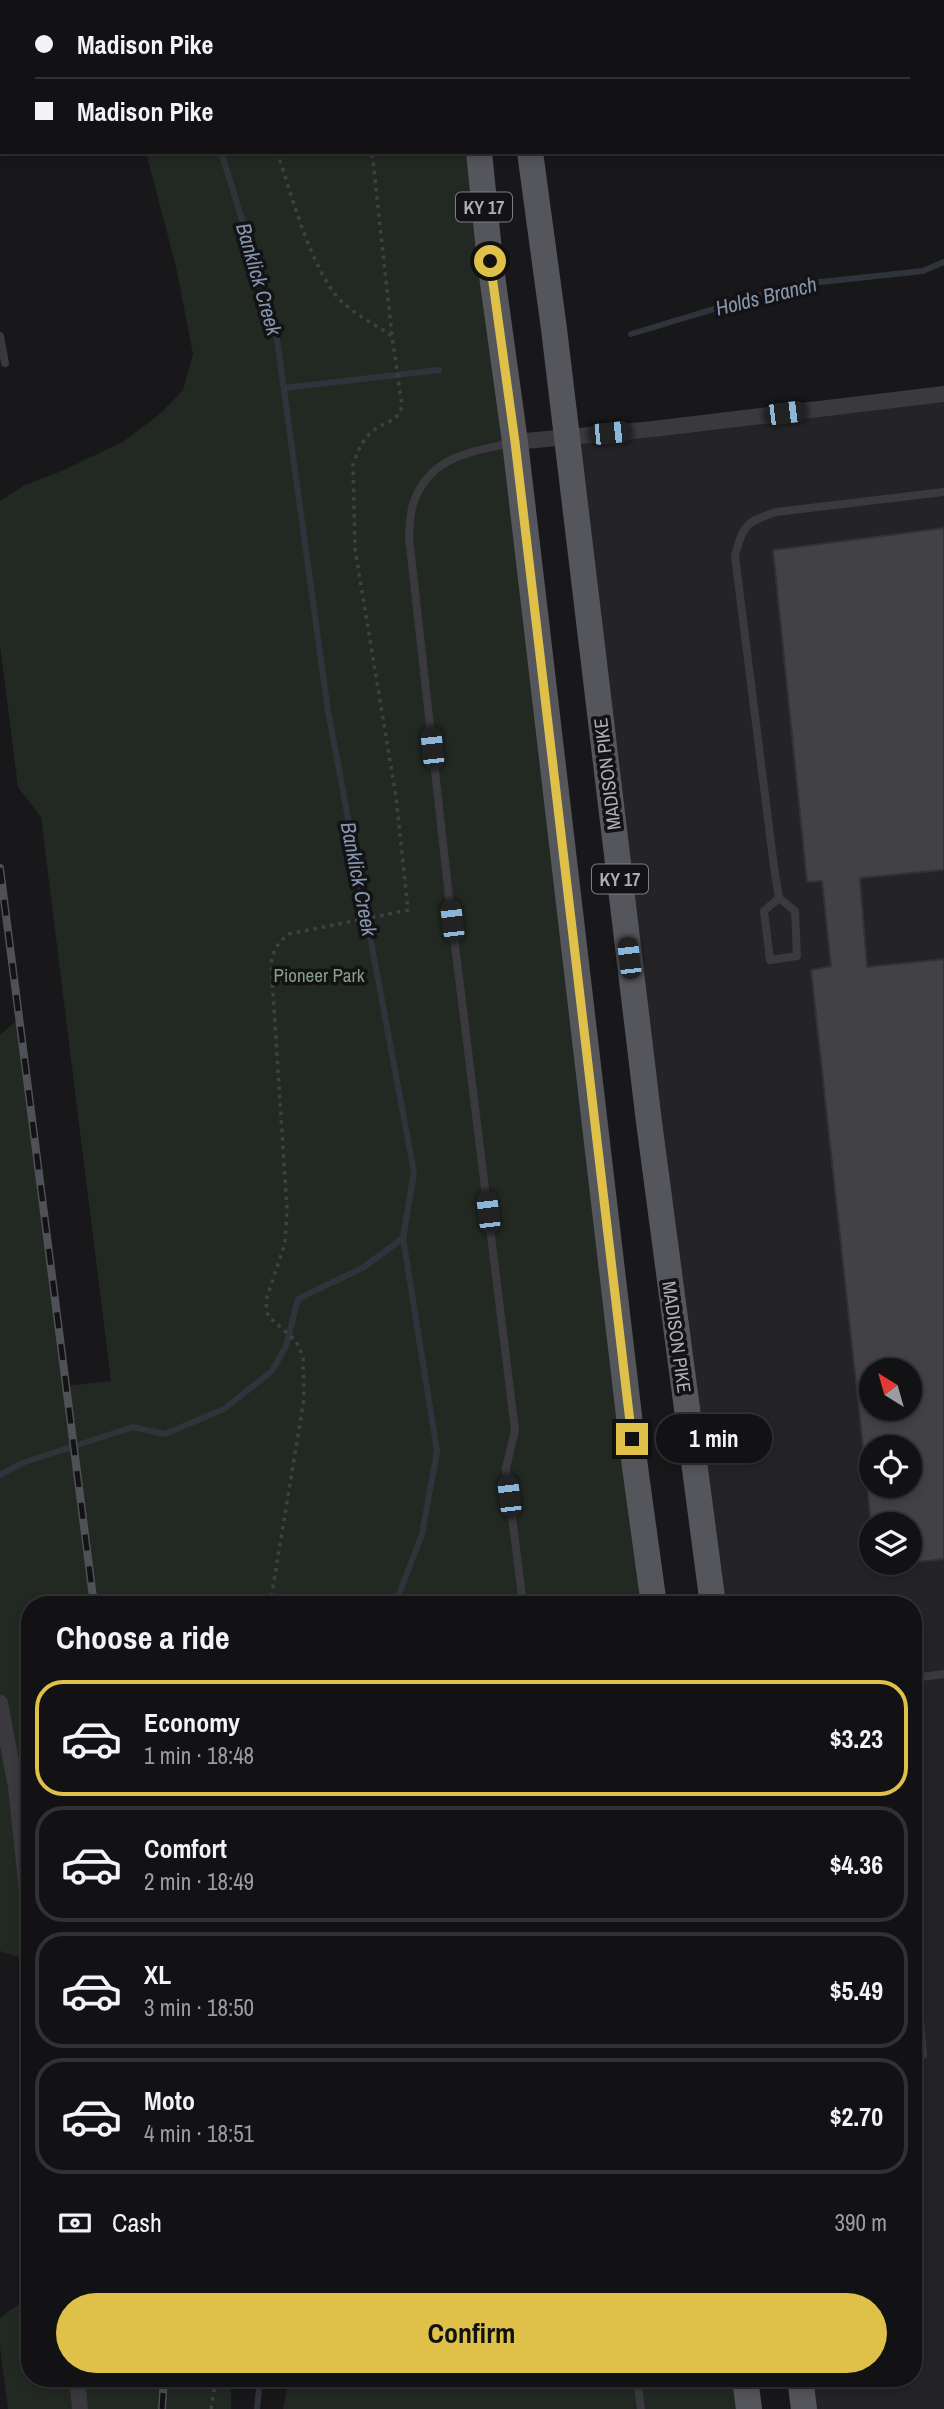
<!DOCTYPE html>
<meta charset="utf-8">
<style>
body{margin:0;font-family:"Archivo Narrow",sans-serif;background:#1b1a1c;color:#f1f3f6;height:100vh;display:flex;flex-direction:column;font-size:26px;white-space:nowrap}
*{box-sizing:border-box;margin:0}
p{font-size:23px;color:#9c9da0}
.icon{flex:none;width:38px;height:38px;fill:none;stroke:currentColor;stroke-width:2;stroke-linecap:round;stroke-linejoin:round}
.map{position:relative;flex:1;overflow:hidden}
.sheet{position:absolute;left:21px;top:1596px;width:901px;height:791px;display:flex;flex-direction:column;background:#121113;border-radius:28px;box-shadow:0 4px 10px #0003,0 0 0 2px #313133}
.sheet>*{flex:none}
.guide{position:absolute;left:0px;top:0px;width:945px;height:154px;box-shadow:0 4px 10px #0003,0 0 0 2px #313133;display:grid;align-content:center;height:154px;padding:0 35px;background:#121113}
.needle{width:46px;rotate:323deg}
.controls{position:absolute;left:859px;top:1358px;display:grid;gap:14px}
.controls a{display:grid;place-items:center;width:63px;height:63px;border-radius:50%;background:#121113;box-shadow:0 4px 10px #0003,0 0 0 2px #313133;font-size:35px}
.end{position:absolute;width:32px;height:32px;margin:-16px;border:9px solid #dfc149;background:#111;box-shadow:0 0 0 4px #111}
.from{border-radius:50%}
.bubble{position:absolute;height:49px;border-radius:24px;background:#121113;box-shadow:0 4px 10px #0003,0 0 0 2px #313133;font-size:23px;font-weight:800;line-height:49px;text-align:center}
.car{position:absolute;width:21px;height:42px;margin:-21px -10px;border-radius:9px;box-shadow:0 0 5px 2px #0007;background:linear-gradient(#222 24%,#8ab4d8 0 40%,#222 0 76%,#8ab4d8 0 86%,#222 0)}
.guide b{display:flex;align-items:center;gap:24px;height:66px;font-size:26px}
.guide b+b{border-top:2px solid #313133}
.guide i{width:18px;height:18px;background:#f1f3f6}
ul{padding:0;list-style:none}
li{display:flex;align-items:center;gap:21px;height:116px;margin:0 14px 10px;padding:0 21px;border:4px solid #313133;border-radius:28px}
li div{flex:1}
li b{display:block;font-size:26px}
li em{font-style:normal;font-weight:800}
li.current{border-color:#dfc149}
li>.icon{width:63px;height:63px;stroke-width:1.5}
h2{padding:0 35px;font-size:32px;line-height:84px}
.pay{display:flex;align-items:center;gap:18px;height:77px;padding:0 35px;font-size:26px}
.pay p{margin-inline-start:auto}
.button{display:flex;gap:14px;margin-top:auto;padding:14px 35px}
.button a{flex:1;height:80px;border-radius:42px;background:#dfc149;color:#111;font-size:28px;font-weight:800;line-height:80px;text-align:center}
.map>svg:first-child{display:block}
</style>
<div class="map">
<svg width="944" height="2409" viewBox="0 0 944 2409">
<rect width="100%" height="100%" fill="#181719"/>
<path fill="#242326" fill-rule="evenodd" d="M 944,394 L 944,2409 L 804,2409 L 800,2378 L 914,2378 L 914,1605 L 713,1605 L 567,438 ZM 872,1370 L 910,1370 L 910,1409 L 872,1409 ZM 872,1447 L 910,1447 L 910,1486 L 872,1486 ZM 872,1524 L 910,1524 L 910,1563 L 872,1563 Z"/>
<g fill="#222923">
<polygon points="94,0 463,0 463,2 95,2"/>
<polygon points="146,152 479,152 654,1605 30,1605 30,1961 0,1951 0,1035 19,1019 66,1386 111,1381 41,817 18,787 0,645 0,501 25,485 62,471 124,441 161,413 183,390 193,354 176,267"/>
<polygon points="30,2296 30,2378 231,2378 231,2409 8,2409 0,2347 0,2318"/>
<polygon points="289,2378 745,2378 749,2409 283,2409"/>
</g>
<g fill="none" stroke-linecap="round" stroke-linejoin="round">
<g stroke="#2f343c" stroke-width="6">
<polyline points="174,0 175,2"/>
<polyline points="221,152 275,325 328,711 414,1172 403,1238 437,1451 422,1534 395,1605"/>
<polyline points="631,334 793,285 923,271 944,262"/>
<polyline points="284,388 439,370"/>
<polyline points="0,1475 22,1463 133,1427 165,1434 224,1409 272,1371 286,1346 298,1299 364,1267 403,1238"/>
<polyline points="257,2409 260,2378"/>
</g>
</g>
<path fill="#424246" stroke="#323235" stroke-width="2" fill-rule="evenodd" d="M 944,528 L 944,870 L 860,878 L 867,967 L 944,959 L 944,1559 L 910,1563 L 910,1524 L 871,1524 L 867,1486 L 910,1486 L 910,1447 L 863,1447 L 811,970 L 831,966 L 822,881 L 807,882 L 773,550 ZM 872,1370 L 910,1370 L 910,1409 L 872,1409 Z"/>
<g fill="none" stroke-linecap="round" stroke-linejoin="round">
<g stroke="#3f4045" stroke-width="3.5" stroke-dasharray="3.5 5" stroke-linecap="butt">
<polyline points="228,0 228,2"/>
<polyline points="355,0 355,2"/>
<path d="M 277,152 C 292,195 311,271 342,302 C 356,315 376,325 392,336"/>
<path d="M 270,1605 L 304,1399 L 303,1358 L 300,1349 L 296,1341 L 269,1317 L 266,1310 L 267,1297 L 285,1243 L 287,1209 L 271,963 C 274,949 278,942 289,934 L 408,910 L 396,797 L 355,549 L 353,464 C 358,451 362,439 374,430 C 386,421 398,422 402,406 L 392,336 L 372,152"/>
<polyline points="211,2409 216,2378"/>
</g>
<g stroke="#39393e" stroke-width="8">
<polyline points="672,0 672,2"/>
<polyline points="0,336 5,363"/>
<path d="M 511,443 C 469,452 429,457 413,504 C 410,514 410,526 409,537 L 449,897 L 515,1430 L 506,1468 L 523,1605"/>
<path d="M 779,898 L 764,911 L 770,960 L 797,956 L 795,911 L 779,898 L 774,867 L 735,556 C 743,525 746,522 776,512 L 944,492"/>
<polyline points="914,1678 944,1674"/>
<polyline points="914,1950 923,2055"/>
<polyline points="637,2378 641,2409"/>
</g>
<g stroke="#39393e" stroke-width="16">
<polyline points="515,442 653,429 944,394"/>
<polyline points="0,1703 16,1787 30,1919"/>
<polyline points="77,2378 80,2409"/>
</g>
<g stroke="#55565c" stroke-width="26">
<polyline points="463,0 463,2"/>
<polyline points="508,0 509,2"/>
<polyline points="479,152 490,261 515,442 635,1467 654,1605"/>
<polyline points="530,152 554,329 649,1122 713,1605"/>
<polyline points="745,2378 749,2409"/>
<polyline points="800,2378 804,2409"/>
</g>
<g stroke="#505156" stroke-width="8">
<g id="rail">
<polyline points="0,868 94,1605"/>
<polyline points="162,2409 164,2378"/>
</g>
</g>
<use href="#rail" stroke="#131214" stroke-width="5" stroke-dasharray="16" stroke-linecap="butt"/>
</g>
<g fill="none" stroke-linecap="round" stroke-linejoin="round">
<polyline stroke="#dfc149" stroke-width="9" points="490,261 515,442 632,1439"/>
</g>
<g text-anchor="middle" dominant-baseline="central" stroke-width="7" stroke-linejoin="round" paint-order="stroke">
<g fill="#131214" stroke="#7d7e86" stroke-width="2">
<rect x="456" y="192.5" width="56" height="29" rx="5"/>
<rect x="592" y="864.5" width="56" height="29" rx="5"/>
</g>
<g font-size="18" font-weight="bold" fill="#abadb7">
<text x="484" y="207">KY 17</text>
<text x="620" y="879">KY 17</text>
</g>
<g font-size="19" fill="#abadb7" stroke="#131214">
<text transform="translate(607 774) rotate(-97)">MADISON PIKE</text>
<text transform="translate(677 1337) rotate(82)">MADISON PIKE</text>
</g>
<g font-size="19" fill="#84a08a" stroke="#131214">
<text x="319" y="975">Pioneer Park</text>
</g>
<g font-size="21" font-style="italic" fill="#8696af" stroke="#131214">
<text transform="translate(259 279) rotate(74)">Banklick Creek</text>
<text transform="translate(766 296) rotate(-14)">Holds Branch</text>
<text transform="translate(359 879) rotate(79)">Banklick Creek</text>
</g>
</g>
</svg>
<div class="controls">
<a><svg class="needle" viewBox="-14 -14 28 28"><path d="M0-13l5 13h-10z" fill="#e53935"/><path d="M0 13l5-13h-10z" fill="#9c9da0"/></svg></a>
<a><svg class="icon" aria-label="locate" viewBox="0 0 24 24"><circle cx="12" cy="12" r="6"/><path d="M12 2v4M12 18v4M2 12h4M18 12h4"/></svg></a>
<a><svg class="icon" aria-label="layers" viewBox="0 0 24 24"><path d="M12 4l9 5-9 5-9-5zM3 14l9 5 9-5"/></svg></a>
</div>
<i class="end from" style="left:490px;top:261px"></i>
<i class="end" style="left:632px;top:1439px"></i>
<div class="bubble" style="left:656px;top:1414px;width:116px">1 min</div>
<i class="car" style="left:785px;top:413px;rotate:83deg"></i>
<i class="car" style="left:610px;top:433px;rotate:84deg"></i>
<i class="car" style="left:432px;top:748px;rotate:354deg"></i>
<i class="car" style="left:452px;top:921px;rotate:353deg"></i>
<i class="car" style="left:629px;top:958px;rotate:353deg"></i>
<i class="car" style="left:488px;top:1212px;rotate:353deg"></i>
<i class="car" style="left:509px;top:1496px;rotate:353deg"></i>
<div class="guide">
<b><i class="from"></i>Madison Pike</b>
<b><i></i>Madison Pike</b>
</div>
<section class="sheet">
<h2>Choose a ride</h2>
<ul>
<li class="current"><svg class="icon" aria-label="car" viewBox="0 0 24 24"><path d="M5 17H2v-5l4-1 3-4h7l3 4 3 1v5h-3M9 17h6M6 11h13"/><circle cx="7" cy="17" r="2"/><circle cx="17" cy="17" r="2"/></svg><div><b>Economy</b><p>1 min · 18:48</p></div><em>$3.23</em></li>
<li><svg class="icon" aria-label="car" viewBox="0 0 24 24"><path d="M5 17H2v-5l4-1 3-4h7l3 4 3 1v5h-3M9 17h6M6 11h13"/><circle cx="7" cy="17" r="2"/><circle cx="17" cy="17" r="2"/></svg><div><b>Comfort</b><p>2 min · 18:49</p></div><em>$4.36</em></li>
<li><svg class="icon" aria-label="car" viewBox="0 0 24 24"><path d="M5 17H2v-5l4-1 3-4h7l3 4 3 1v5h-3M9 17h6M6 11h13"/><circle cx="7" cy="17" r="2"/><circle cx="17" cy="17" r="2"/></svg><div><b>XL</b><p>3 min · 18:50</p></div><em>$5.49</em></li>
<li><svg class="icon" aria-label="car" viewBox="0 0 24 24"><path d="M5 17H2v-5l4-1 3-4h7l3 4 3 1v5h-3M9 17h6M6 11h13"/><circle cx="7" cy="17" r="2"/><circle cx="17" cy="17" r="2"/></svg><div><b>Moto</b><p>4 min · 18:51</p></div><em>$2.70</em></li>
</ul>
<div class="pay"><svg class="icon" aria-label="cash" viewBox="0 0 24 24"><path d="M3 7h18v10H3z"/><circle cx="12" cy="12" r="2"/></svg>Cash<p>390 m</p></div>
<div class="button"><a>Confirm</a></div>
</section>
</div>
